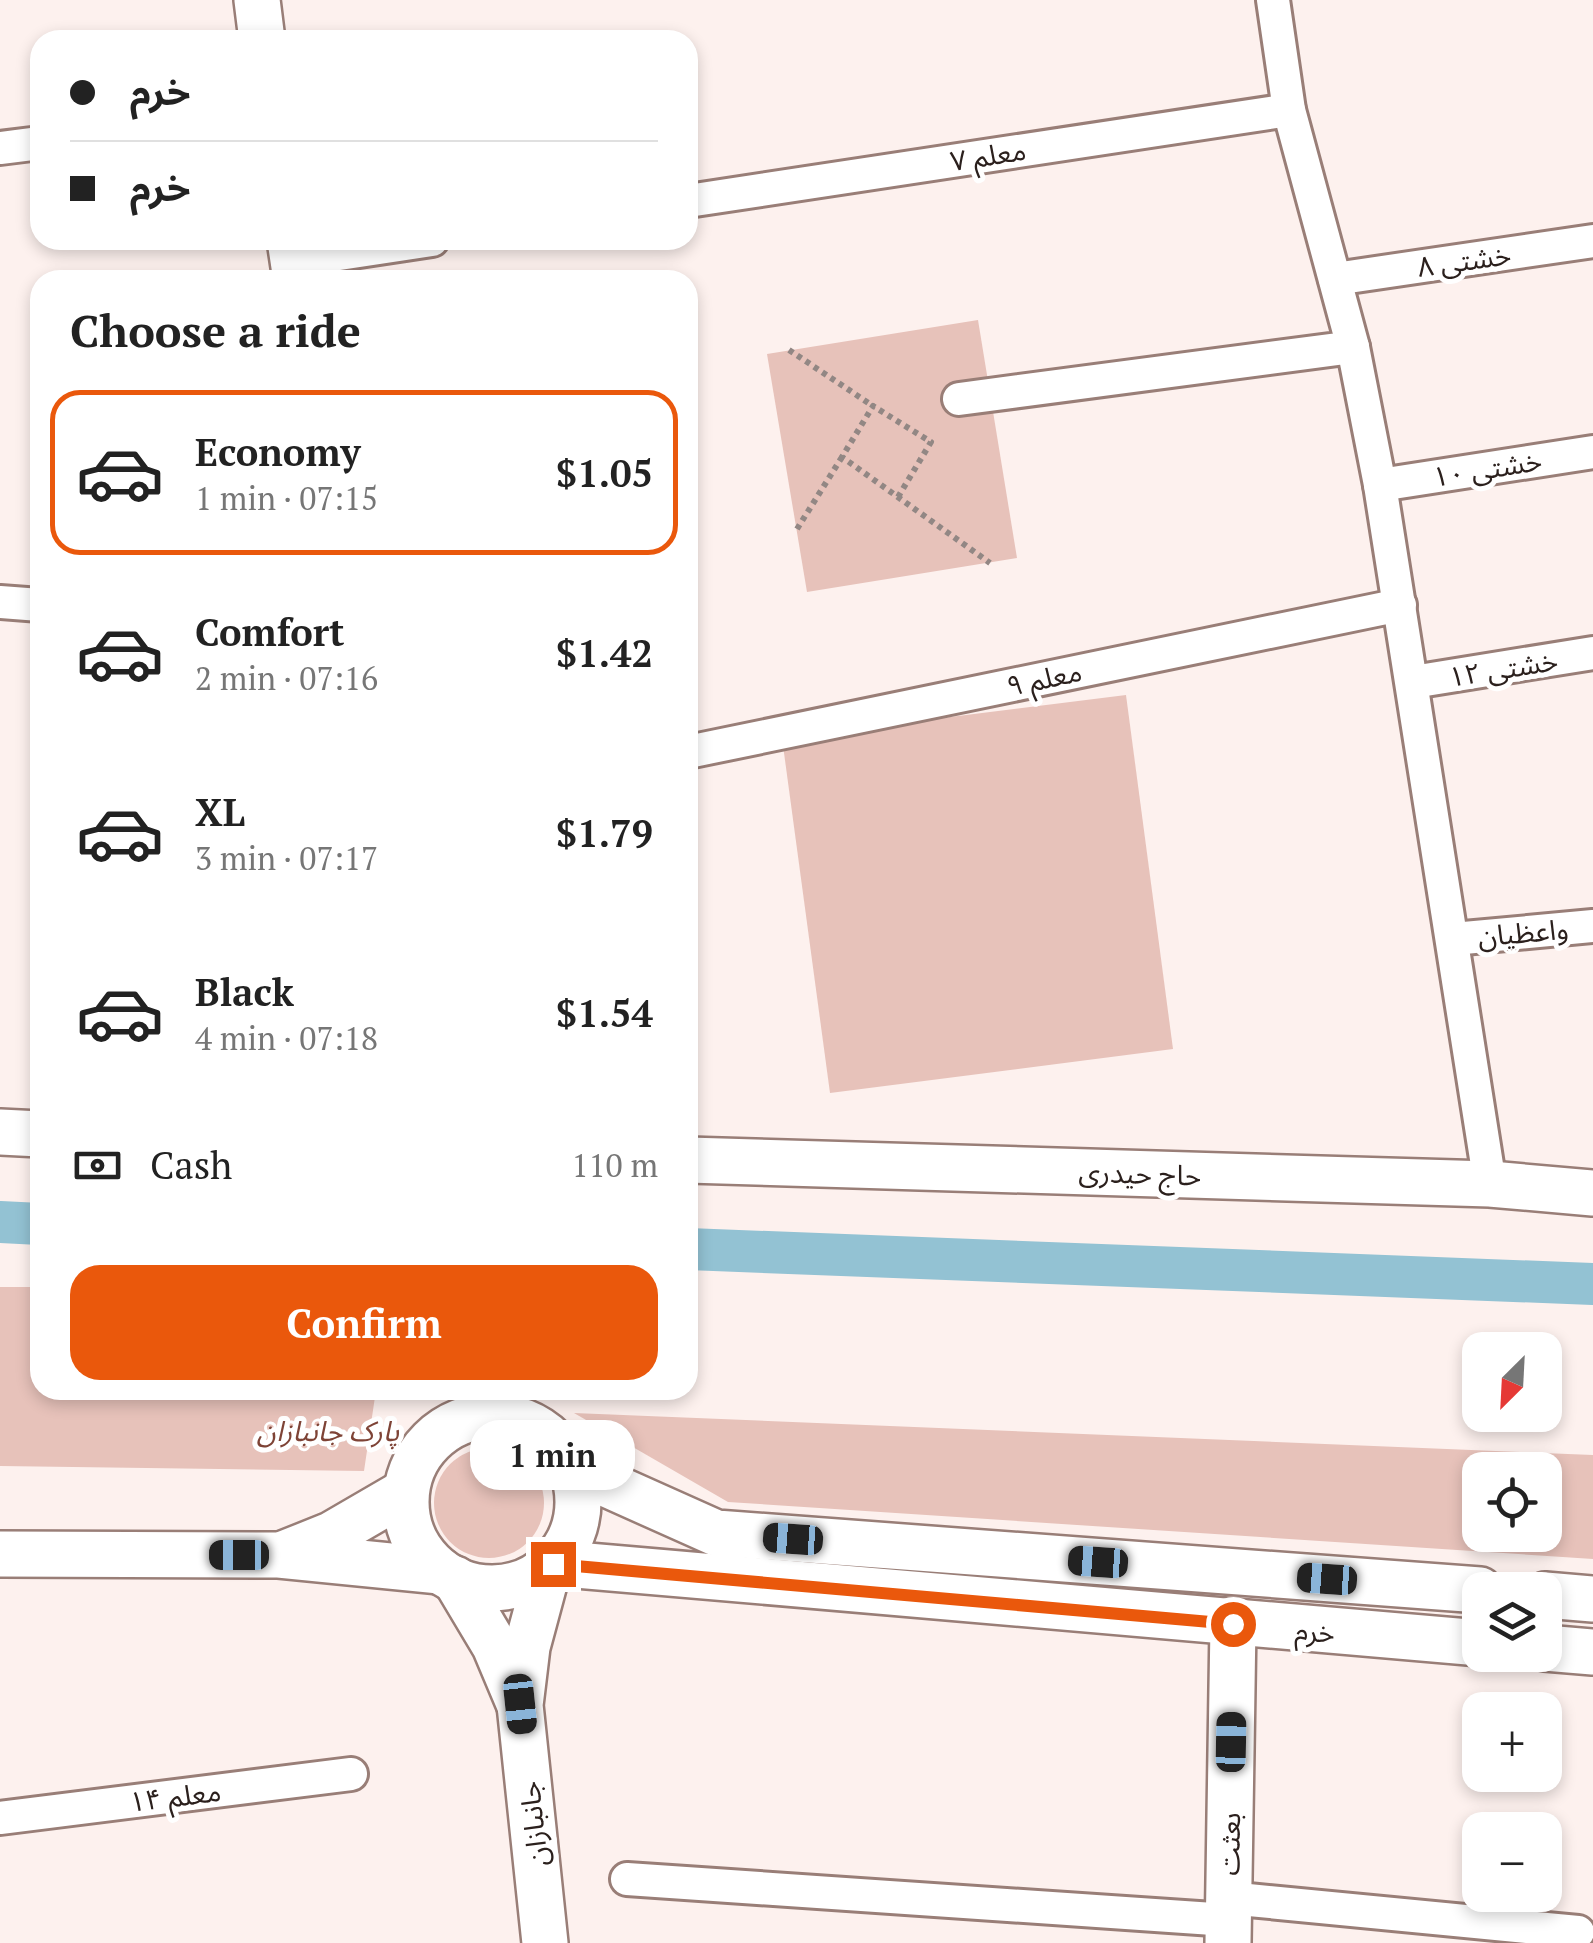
<!DOCTYPE html>
<meta charset="utf-8">
<style>
body{margin:0;font-family:"PT Serif","Noto Sans Arabic",serif;background:#f6f6f6;color:#222;height:100vh;display:flex;flex-direction:column;font-size:38px;white-space:nowrap}
*{box-sizing:border-box;margin:0}
p{font-size:32px;color:#767676}
.icon{flex:none;width:55px;height:55px;fill:none;stroke:currentColor;stroke-width:2;stroke-linecap:round;stroke-linejoin:round}
.map{position:relative;flex:1;overflow:hidden}
.side{position:absolute;left:30px;top:270px;width:668px;height:1130px;display:flex;flex-direction:column;background:#fff;border-radius:30px;box-shadow:0 5px 15px #0003}
.side>*{flex:none}
.top-card{position:absolute;left:30px;top:30px;width:668px;height:220px;border-radius:30px;box-shadow:0 5px 15px #0003;display:grid;align-content:center;height:220px;padding:0 40px;background:#fff}
.needle{width:65px;rotate:204deg}
.buttons{position:absolute;left:1462px;top:1332px;display:grid;gap:20px}
.buttons a{display:grid;place-items:center;width:100px;height:100px;border-radius:20px;background:#fff;box-shadow:0 5px 15px #0003;font-size:50px}
.end{position:absolute;width:45px;height:45px;margin:-22px;border:12px solid #ea580c;background:#fff;box-shadow:0 0 0 5px #fff}
.from{border-radius:50%}
.bubble{position:absolute;height:70px;border-radius:30px;background:#fff;box-shadow:0 5px 15px #0003;font-size:32px;font-weight:600;line-height:70px;text-align:center}
.car{position:absolute;width:30px;height:60px;margin:-30px -15px;border-radius:12px;box-shadow:0 0 8px 2px #0007;background:linear-gradient(#222 24%,#8ab4d8 0 40%,#222 0 76%,#8ab4d8 0 86%,#222 0)}
.top-card b{display:flex;align-items:center;gap:35px;height:95px;font-size:38px}
.top-card b+b{border-top:2px solid #e0e0e0}
.top-card i{width:25px;height:25px;background:#222}
ul{padding:0;list-style:none}
li{display:flex;align-items:center;gap:30px;height:165px;margin:0 20px 15px;padding:0 20px;border:5px solid transparent;border-radius:30px}
li div{flex:1}
li b{display:block;font-size:38px}
li em{font-style:normal;font-weight:600}
li.on{border-color:#ea580c}
li>.icon{width:90px;height:90px;stroke-width:1.5}
h2{padding:0 40px;font-size:45px;line-height:120px}
.pay{display:flex;align-items:center;gap:25px;height:110px;padding:0 40px;font-size:38px}
.pay p{margin-inline-start:auto}
.cta{display:flex;gap:20px;margin-top:auto;padding:20px 40px}
.cta a{flex:1;height:115px;border-radius:30px;background:#ea580c;color:#fff;font-size:40px;font-weight:600;line-height:115px;text-align:center}
.map>svg:first-child{display:block}
</style>
<div class="map">
<svg width="1593" height="1943" viewBox="0 0 1593 1943">
<rect width="100%" height="100%" fill="#fdf1ee"/>
<g fill="#e7c2ba" fill-rule="evenodd">
<polygon points="978,320 1017,558 807,592 767,354"/>
<polygon points="1126,695 1173,1049 830,1093 782,738"/>
<polygon points="0,1287 40,1287 40,1390 376,1390 364,1471 0,1466"/>
<path d="M 574,1413 L 1593,1455 L 1593,1559 L 728,1502 ZM 1545,1470 L 1545,1535 L 1480,1535 L 1480,1470 Z"/>
<circle cx="489" cy="1503" r="55"/>
</g>
<g fill="none" stroke-linecap="round" stroke-linejoin="round">
<g stroke="#93c2d3" stroke-width="42">
<polyline points="0,1222 40,1224"/>
<polyline points="688,1249 1593,1284"/>
</g>
<g stroke="#997e77" stroke-width="38">
<g id="street">
<polyline points="0,148 40,143"/>
<polyline points="688,201 1289,110"/>
<polyline points="293,261 432,240"/>
<polyline points="1335,279 1593,241"/>
<polyline points="1353,347 1380,485 1490,1184"/>
<polyline points="959,399 1353,347 1289,110 1273,0"/>
<polyline points="1380,485 1593,452"/>
<polyline points="0,602 40,605"/>
<polyline points="1413,682 1593,653"/>
<polyline points="688,752 1400,605"/>
<polyline points="1453,939 1593,926"/>
<polyline points="0,1818 351,1774"/>
<polyline points="627,1879 1228,1920"/>
<polyline points="1228,1898 1578,1932"/>
</g>
</g>
<g stroke="#997e77" stroke-width="50">
<g id="secondary">
<polyline points="257,0 262,40"/>
<polyline points="290,240 296,280"/>
<polyline points="0,1132 40,1134"/>
<polyline points="688,1160 1490,1184 1593,1193"/>
<circle cx="492" cy="1502" r="86"/>
<polyline points="573,1469 716,1533 1480,1590"/>
<polyline points="286,1553 331,1535 405,1492"/>
<polyline points="0,1554 279,1555 440,1571"/>
<polyline points="553,1563 1480,1643"/>
<polyline points="455,1579 495,1646 519,1703"/>
<polyline points="1545,1595 1593,1599"/>
<polyline points="1545,1648 1593,1652"/>
<polyline points="545,1943 520,1705 527,1647 548,1569"/>
<polyline points="1228,1943 1233,1624"/>
</g>
</g>
<g stroke="#928784" stroke-width="6" stroke-dasharray="5 5" stroke-linecap="butt">
<polyline points="789,350 873,406"/>
<polyline points="898,497 931,442 873,406 842,457 990,563"/>
<polyline points="797,529 842,457"/>
</g>
<use href="#street" stroke="#fff" stroke-width="32"/>
<use href="#secondary" stroke="#fff" stroke-width="45"/>
</g>
<g fill="none" stroke-linecap="round" stroke-linejoin="round">
<polyline stroke="#ea580c" stroke-width="12" points="553,1564 1233,1624"/>
</g>
<g text-anchor="middle" dominant-baseline="central" stroke-width="10" stroke-linejoin="round" paint-order="stroke">
<g font-size="28" fill="#2b201d" stroke="#fff">
<text transform="translate(988 155) rotate(-9)">معلم ۷</text>
<text transform="translate(1464 260) rotate(-8)">خشتی ۸</text>
<text transform="translate(1487 468) rotate(-9)">خشتی ۱۰</text>
<text transform="translate(1503 668) rotate(-9)">خشتی ۱۲</text>
<text transform="translate(1044 678) rotate(-12)">معلم ۹</text>
<text transform="translate(1523 932) rotate(-5)">واعظیان</text>
<text transform="translate(1140 1173) rotate(2)">حاج حیدری</text>
<text transform="translate(1315 1631) rotate(4)">خرم</text>
<text transform="translate(175 1796) rotate(-7)">معلم ۱۴</text>
<text transform="translate(533 1824) rotate(-96)">جانبازان</text>
<text transform="translate(1229 1844) rotate(-89)">بعثت</text>
</g>
<g font-size="28" font-style="italic" fill="#7e4336" stroke="#fff">
<text x="328" y="1430">پارک جانبازان</text>
</g>
</g>
</svg>
<div class="buttons">
<a><svg class="needle" viewBox="-14 -14 28 28"><path d="M0-13l5 13h-10z" fill="#e53935"/><path d="M0 13l5-13h-10z" fill="#767676"/></svg></a>
<a><svg class="icon" aria-label="locate" viewBox="0 0 24 24"><circle cx="12" cy="12" r="6"/><path d="M12 2v4M12 18v4M2 12h4M18 12h4"/></svg></a>
<a><svg class="icon" aria-label="layers" viewBox="0 0 24 24"><path d="M12 4l9 5-9 5-9-5zM3 14l9 5 9-5"/></svg></a>
<a>+</a>
<a>−</a>
</div>
<i class="end from" style="left:1233px;top:1624px"></i>
<i class="end" style="left:553px;top:1564px"></i>
<div class="bubble" style="left:470px;top:1420px;width:165px">1 min</div>
<i class="car" style="left:793px;top:1539px;rotate:274deg"></i>
<i class="car" style="left:239px;top:1555px;rotate:270deg"></i>
<i class="car" style="left:1098px;top:1562px;rotate:274deg"></i>
<i class="car" style="left:1327px;top:1579px;rotate:274deg"></i>
<i class="car" style="left:520px;top:1704px;rotate:174deg"></i>
<i class="car" style="left:1231px;top:1742px;rotate:1deg"></i>
<div class="top-card">
<b><i class="from"></i>خرم</b>
<b><i></i>خرم</b>
</div>
<section class="side">
<h2>Choose a ride</h2>
<ul>
<li class="on"><svg class="icon" aria-label="car" viewBox="0 0 24 24"><path d="M5 17H2v-5l4-1 3-4h7l3 4 3 1v5h-3M9 17h6M6 11h13"/><circle cx="7" cy="17" r="2"/><circle cx="17" cy="17" r="2"/></svg><div><b>Economy</b><p>1 min · 07:15</p></div><em>$1.05</em></li>
<li><svg class="icon" aria-label="car" viewBox="0 0 24 24"><path d="M5 17H2v-5l4-1 3-4h7l3 4 3 1v5h-3M9 17h6M6 11h13"/><circle cx="7" cy="17" r="2"/><circle cx="17" cy="17" r="2"/></svg><div><b>Comfort</b><p>2 min · 07:16</p></div><em>$1.42</em></li>
<li><svg class="icon" aria-label="car" viewBox="0 0 24 24"><path d="M5 17H2v-5l4-1 3-4h7l3 4 3 1v5h-3M9 17h6M6 11h13"/><circle cx="7" cy="17" r="2"/><circle cx="17" cy="17" r="2"/></svg><div><b>XL</b><p>3 min · 07:17</p></div><em>$1.79</em></li>
<li><svg class="icon" aria-label="car" viewBox="0 0 24 24"><path d="M5 17H2v-5l4-1 3-4h7l3 4 3 1v5h-3M9 17h6M6 11h13"/><circle cx="7" cy="17" r="2"/><circle cx="17" cy="17" r="2"/></svg><div><b>Black</b><p>4 min · 07:18</p></div><em>$1.54</em></li>
</ul>
<div class="pay"><svg class="icon" aria-label="cash" viewBox="0 0 24 24"><path d="M3 7h18v10H3z"/><circle cx="12" cy="12" r="2"/></svg>Cash<p>110 m</p></div>
<div class="cta"><a>Confirm</a></div>
</section>
</div>
